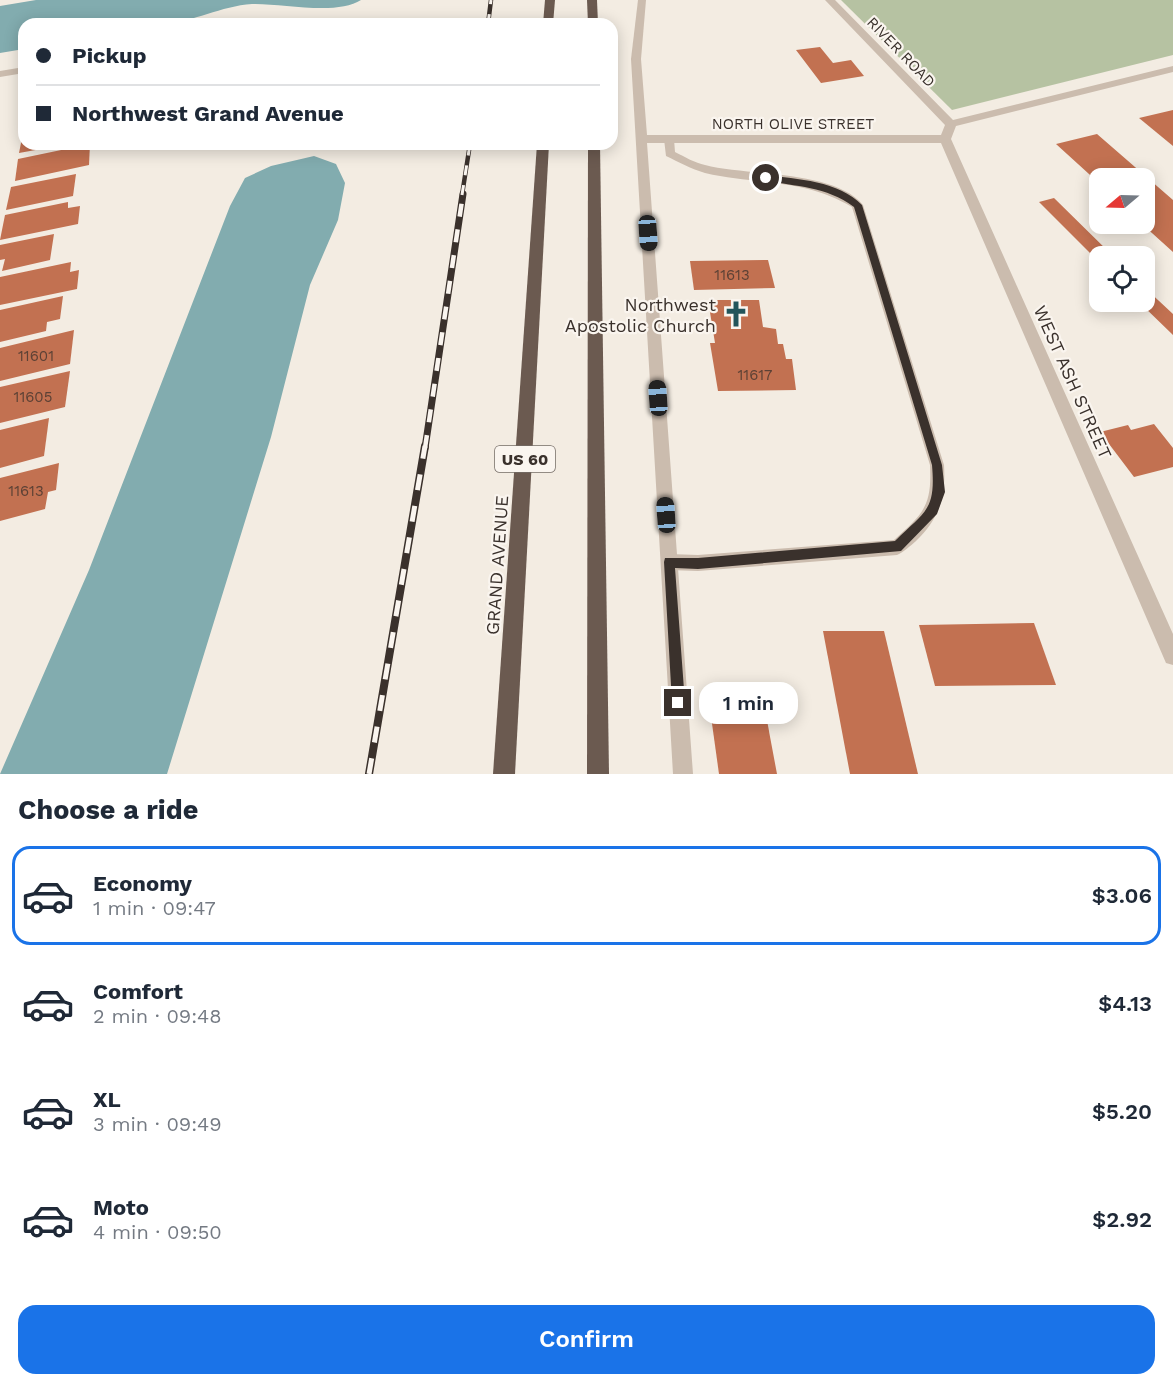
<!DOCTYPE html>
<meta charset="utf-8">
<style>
body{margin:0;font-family:"Work Sans",sans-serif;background:#f6f6f7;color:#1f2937;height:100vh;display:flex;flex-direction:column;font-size:22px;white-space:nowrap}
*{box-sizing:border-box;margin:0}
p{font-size:20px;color:#747a83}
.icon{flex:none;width:33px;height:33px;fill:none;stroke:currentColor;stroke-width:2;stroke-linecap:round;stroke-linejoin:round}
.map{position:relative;height:774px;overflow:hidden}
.sheet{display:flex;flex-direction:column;background:#fff;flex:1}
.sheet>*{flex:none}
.banner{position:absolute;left:18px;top:18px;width:600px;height:132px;border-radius:18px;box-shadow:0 3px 15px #0003;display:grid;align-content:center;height:132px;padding:0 18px;background:#fff}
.needle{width:39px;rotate:251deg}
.tools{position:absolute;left:1089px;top:168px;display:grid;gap:12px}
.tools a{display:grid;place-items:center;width:66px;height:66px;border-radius:12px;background:#fff;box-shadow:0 3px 15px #0003;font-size:30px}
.end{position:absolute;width:27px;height:27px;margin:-14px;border:8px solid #3a312c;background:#fff;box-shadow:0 0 0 3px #fff}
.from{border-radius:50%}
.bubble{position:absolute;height:42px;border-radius:18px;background:#fff;box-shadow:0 3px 15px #0003;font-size:20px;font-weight:600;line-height:42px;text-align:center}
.car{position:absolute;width:18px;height:36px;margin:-18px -9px;border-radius:8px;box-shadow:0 0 4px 2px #0007;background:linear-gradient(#222 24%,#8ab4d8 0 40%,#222 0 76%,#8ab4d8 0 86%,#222 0)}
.banner b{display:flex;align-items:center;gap:21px;height:57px;font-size:22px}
.banner b+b{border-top:2px solid #e0e1e3}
.banner i{width:15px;height:15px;background:#1f2937}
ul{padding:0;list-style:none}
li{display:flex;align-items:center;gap:18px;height:99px;margin:0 12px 9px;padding:0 6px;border:3px solid transparent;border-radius:18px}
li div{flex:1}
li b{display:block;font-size:22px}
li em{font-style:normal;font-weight:600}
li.active{border-color:#1a73e8}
li>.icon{width:54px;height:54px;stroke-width:1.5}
h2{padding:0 18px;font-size:27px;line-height:72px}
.button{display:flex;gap:12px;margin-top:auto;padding:12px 18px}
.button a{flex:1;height:69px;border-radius:18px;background:#1a73e8;color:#fff;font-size:24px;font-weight:600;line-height:69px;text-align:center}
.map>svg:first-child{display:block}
</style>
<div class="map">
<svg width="1173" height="774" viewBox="0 0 1173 774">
<rect width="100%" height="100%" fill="#f3ece2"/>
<polygon fill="#b6c2a2" points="841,0 1173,0 1173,55 952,110"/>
<g fill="#82acaf">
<path d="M 36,0 L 361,0 C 337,16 281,3 252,4 C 221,6 194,22 162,24 C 117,27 70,24 24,24 L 24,49 L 0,53 L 0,6 Z"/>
<polygon points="314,156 336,164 345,183 338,220 310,285 271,437 167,774 0,774 89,570 230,206 245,178 271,166"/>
</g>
<g fill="#c27151">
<polygon points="820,47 833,63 851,60 864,76 821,83 796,50"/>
<polygon points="1173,110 1173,146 1139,118"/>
<polygon points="23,133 24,144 63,145 19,153"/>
<polygon points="1097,134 1173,200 1173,252 1142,224 1144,224 1144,178 1100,178 1100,184 1056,144"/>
<polygon points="90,144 89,165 15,181 18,159"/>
<polygon points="76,174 73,196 6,210 11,187"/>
<polygon points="1054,198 1113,256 1100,256 1100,263 1039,202"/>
<polygon points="68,202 68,208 80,206 78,224 0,240 5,215"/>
<polygon points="54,234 50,260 2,271 5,259 0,260 0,245"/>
<polygon points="768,260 775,288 694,290 690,261"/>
<polygon points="71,262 70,272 79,270 77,289 0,305 0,277"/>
<polygon points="1144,287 1173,314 1173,335 1139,302 1144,302"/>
<polygon points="63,296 60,319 47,322 46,331 0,342 0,310"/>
<polygon points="708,300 759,300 763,327 776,329 778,344 783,344 786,359 792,359 796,390 718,391 710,343 715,343"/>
<polygon points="74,330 70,364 0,381 0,348"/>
<polygon points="70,371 65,407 0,423 0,387"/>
<polygon points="49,418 44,456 0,468 0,430"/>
<polygon points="1154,424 1173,448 1173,467 1134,477 1100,432 1128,425 1131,430"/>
<polygon points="59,463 56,490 48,492 45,509 0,521 0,478"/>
<polygon points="1034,623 1056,685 935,686 919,625"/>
<polygon points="823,631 884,631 918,774 850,774"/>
<polygon points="763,699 777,774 719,774 709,702"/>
</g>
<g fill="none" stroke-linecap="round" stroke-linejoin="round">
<g fill="#cbbcae" fill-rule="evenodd">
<polygon points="638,0 646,0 641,59 636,62 631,59"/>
<path d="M 669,136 L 674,139 L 675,152 C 685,157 695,163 705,165 C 747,176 834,170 863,205 L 944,465 C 946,497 939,519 916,541 C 910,546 904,552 897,555 L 698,571 L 669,570 L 663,568 L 661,562 L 663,556 L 669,554 L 698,555 L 894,540 C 924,513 932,506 930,465 L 852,207 C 804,178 757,185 705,173 C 691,169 679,162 666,156 L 664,139 Z"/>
</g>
<g fill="#cbbcae" fill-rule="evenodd">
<polygon points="825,0 835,0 953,120 1173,66 1173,72 956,126 951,139 1173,634 1173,665 1166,663 941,143 647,143 693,774 673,774 631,59 636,56 641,59 647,135 941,135 945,125"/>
<polygon points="24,67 24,73 0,77 0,71"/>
</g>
<g fill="#6b5a50" fill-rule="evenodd">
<polygon points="545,0 555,0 553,24 543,24"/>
<polygon points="587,0 597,0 598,24 588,24"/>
<polygon points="537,144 549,144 515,774 493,774"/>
<polygon points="588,144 600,144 609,774 587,774"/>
</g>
<g stroke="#3a312c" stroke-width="4.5">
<g id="rail-far2">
<polyline points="488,24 491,0"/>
<polyline points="462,195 470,144"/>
</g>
</g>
<g stroke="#3a312c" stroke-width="7">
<polyline id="rail-far1" points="425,448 463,194"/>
</g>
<g stroke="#3a312c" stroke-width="8">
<polyline id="rail" points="369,774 425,446"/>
</g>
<use href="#rail-far2" stroke="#faf5ef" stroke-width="3" stroke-dasharray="10" stroke-linecap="butt"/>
<use href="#rail-far1" stroke="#faf5ef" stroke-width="4.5" stroke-dasharray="13" stroke-linecap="butt"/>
<use href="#rail" stroke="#faf5ef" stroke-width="5" stroke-dasharray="16" stroke-linecap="butt"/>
</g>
<path fill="#3a312c" d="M 766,175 C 797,179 839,181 862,205 L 942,465 L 945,492 L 937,514 L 901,551 L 698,569 L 675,568 L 685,703 L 683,708 L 678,710 L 674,708 L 672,703 L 664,562 L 665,558 L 698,558 L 895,541 C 925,511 936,511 932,465 L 854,207 C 826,186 796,187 764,180 L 764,176 Z"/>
<defs>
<g id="church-bare" transform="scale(2.07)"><path d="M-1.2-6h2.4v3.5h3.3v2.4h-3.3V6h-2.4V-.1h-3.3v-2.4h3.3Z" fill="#22555b" stroke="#faf5ef" stroke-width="2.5" paint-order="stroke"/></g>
</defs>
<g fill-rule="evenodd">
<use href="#church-bare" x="736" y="314"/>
</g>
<g text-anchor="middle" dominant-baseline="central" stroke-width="4.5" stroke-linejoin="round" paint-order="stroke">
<g font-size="15" fill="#3a312c" stroke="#faf5ef">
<text transform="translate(901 52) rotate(46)">RIVER ROAD</text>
<text x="793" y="124">NORTH OLIVE STREET</text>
</g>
<g font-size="15" fill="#5c4135">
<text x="732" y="275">11613</text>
<text x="36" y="356">11601</text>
<text x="755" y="375">11617</text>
<text x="33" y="397">11605</text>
<text x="26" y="491">11613</text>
</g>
<rect fill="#faf5ef" stroke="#746c66" stroke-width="1.5" x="495" y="446" width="60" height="26" rx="4.5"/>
<g font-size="16" font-weight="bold" fill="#3a312c">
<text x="525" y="459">US 60</text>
</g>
<g font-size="18" fill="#3a312c" stroke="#faf5ef" text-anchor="end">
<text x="716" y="304">Northwest<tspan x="716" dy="21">Apostolic Church</tspan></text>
</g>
<g font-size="18" fill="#3a312c" stroke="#faf5ef">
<text transform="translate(1073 382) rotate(66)">WEST ASH STREET</text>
<text transform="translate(497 565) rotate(-86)">GRAND AVENUE</text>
</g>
</g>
</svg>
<div class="tools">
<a><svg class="needle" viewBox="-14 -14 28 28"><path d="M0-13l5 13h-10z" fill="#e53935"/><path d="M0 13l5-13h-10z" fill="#747a83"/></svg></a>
<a><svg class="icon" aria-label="locate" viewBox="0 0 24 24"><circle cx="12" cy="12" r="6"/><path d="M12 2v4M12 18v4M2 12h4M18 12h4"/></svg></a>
</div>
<i class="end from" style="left:766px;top:178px"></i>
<i class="end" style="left:678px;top:703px"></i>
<div class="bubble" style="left:699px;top:682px;width:99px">1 min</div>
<i class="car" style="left:648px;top:233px;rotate:176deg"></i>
<i class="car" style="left:658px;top:398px;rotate:356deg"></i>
<i class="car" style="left:666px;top:515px;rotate:356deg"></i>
<div class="banner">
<b><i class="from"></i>Pickup</b>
<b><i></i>Northwest Grand Avenue</b>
</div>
</div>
<section class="sheet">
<h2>Choose a ride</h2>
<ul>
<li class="active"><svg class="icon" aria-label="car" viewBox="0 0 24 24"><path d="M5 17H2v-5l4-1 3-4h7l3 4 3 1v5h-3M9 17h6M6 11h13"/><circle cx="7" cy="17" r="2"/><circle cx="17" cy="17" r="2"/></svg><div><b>Economy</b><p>1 min · 09:47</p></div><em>$3.06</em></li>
<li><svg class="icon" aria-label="car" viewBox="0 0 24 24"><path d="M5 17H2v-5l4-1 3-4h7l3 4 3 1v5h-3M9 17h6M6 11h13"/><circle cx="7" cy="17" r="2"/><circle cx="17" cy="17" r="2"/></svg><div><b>Comfort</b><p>2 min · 09:48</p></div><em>$4.13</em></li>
<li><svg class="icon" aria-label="car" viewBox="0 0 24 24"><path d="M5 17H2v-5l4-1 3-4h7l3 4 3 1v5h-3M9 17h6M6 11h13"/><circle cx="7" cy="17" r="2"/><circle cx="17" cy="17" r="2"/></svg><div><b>XL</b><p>3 min · 09:49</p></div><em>$5.20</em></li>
<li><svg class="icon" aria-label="car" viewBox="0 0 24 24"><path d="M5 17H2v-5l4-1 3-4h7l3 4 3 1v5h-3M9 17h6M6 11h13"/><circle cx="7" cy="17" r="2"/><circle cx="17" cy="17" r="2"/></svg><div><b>Moto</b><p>4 min · 09:50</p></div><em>$2.92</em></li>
</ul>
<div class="button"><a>Confirm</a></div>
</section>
